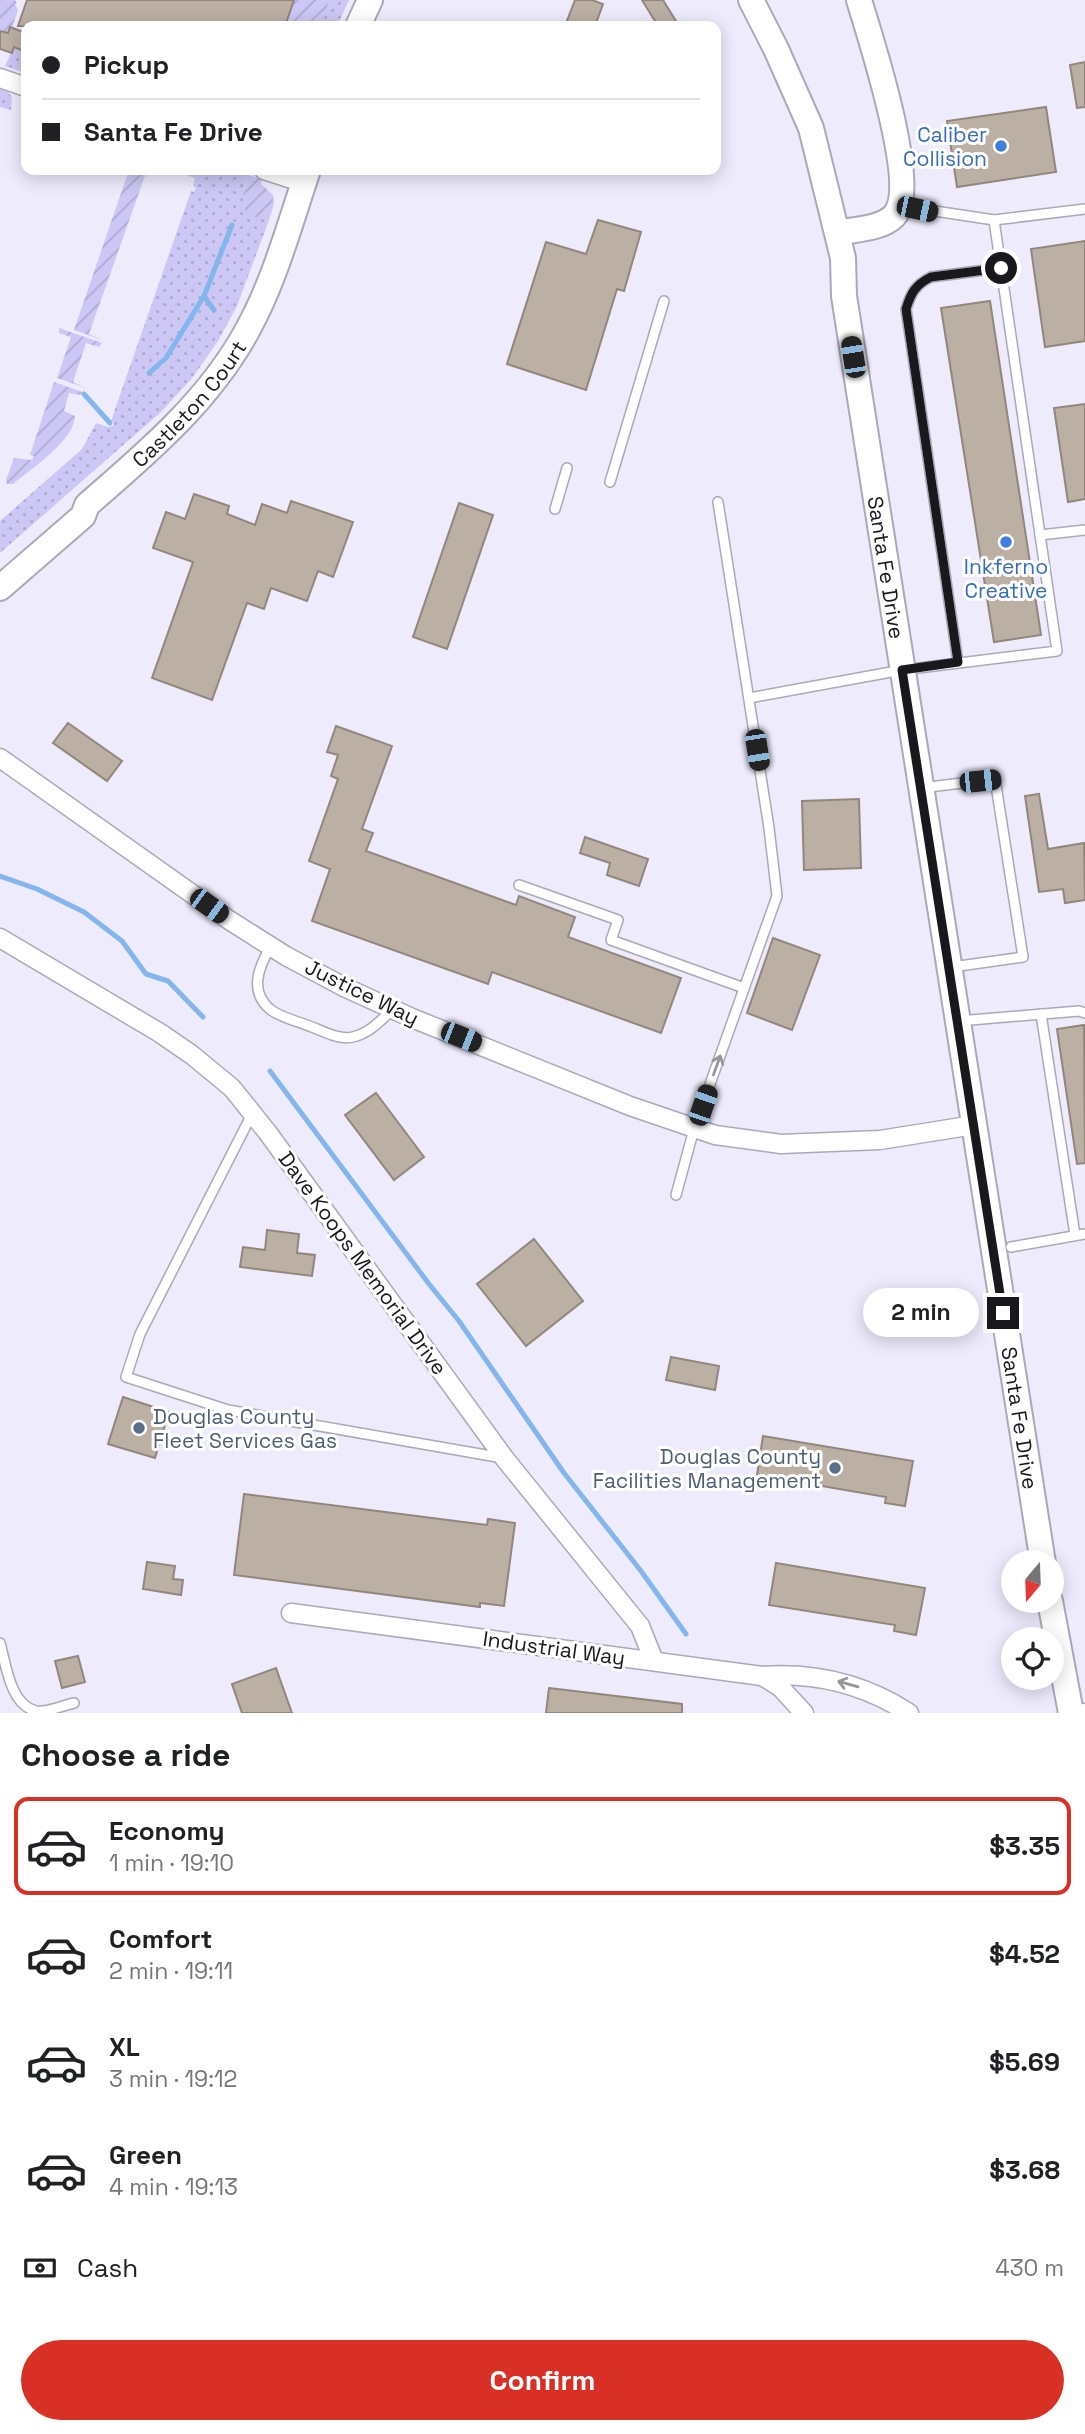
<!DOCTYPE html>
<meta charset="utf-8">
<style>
body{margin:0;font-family:"Space Grotesk",sans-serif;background:#f6f6f6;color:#202124;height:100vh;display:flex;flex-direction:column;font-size:26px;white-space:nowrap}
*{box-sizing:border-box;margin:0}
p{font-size:23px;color:#757577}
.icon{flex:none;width:38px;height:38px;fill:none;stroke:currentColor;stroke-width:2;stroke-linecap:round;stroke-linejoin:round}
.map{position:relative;height:1713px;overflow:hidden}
.details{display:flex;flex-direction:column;background:#fff;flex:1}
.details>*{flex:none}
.banner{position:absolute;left:21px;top:21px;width:700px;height:154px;border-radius:14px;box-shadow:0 4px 18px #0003;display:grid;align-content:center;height:154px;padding:0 21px;background:#fff}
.needle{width:46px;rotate:199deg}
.tools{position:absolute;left:1001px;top:1550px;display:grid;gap:14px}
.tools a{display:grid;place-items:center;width:63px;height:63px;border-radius:50%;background:#fff;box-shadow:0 4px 18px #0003;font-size:35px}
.end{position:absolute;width:32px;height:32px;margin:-16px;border:9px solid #18181d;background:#fff;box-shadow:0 0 0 4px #fff}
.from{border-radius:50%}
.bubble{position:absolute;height:49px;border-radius:24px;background:#fff;box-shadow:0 4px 18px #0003;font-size:23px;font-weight:700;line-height:49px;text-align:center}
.car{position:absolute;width:21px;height:42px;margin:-21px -10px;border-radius:9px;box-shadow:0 0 5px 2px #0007;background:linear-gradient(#222 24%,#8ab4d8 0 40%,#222 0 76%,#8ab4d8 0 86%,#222 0)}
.banner b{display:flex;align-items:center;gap:24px;height:66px;font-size:26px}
.banner b+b{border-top:2px solid #e0e0e0}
.banner i{width:18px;height:18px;background:#202124}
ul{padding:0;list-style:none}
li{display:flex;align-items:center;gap:21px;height:98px;margin:0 14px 10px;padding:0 7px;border:4px solid transparent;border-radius:14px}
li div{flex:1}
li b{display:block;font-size:26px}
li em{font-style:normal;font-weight:700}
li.selected{border-color:#d93025}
li>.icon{width:63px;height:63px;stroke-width:1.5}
h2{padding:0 21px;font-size:32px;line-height:84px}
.pay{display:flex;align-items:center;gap:18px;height:77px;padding:0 21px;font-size:26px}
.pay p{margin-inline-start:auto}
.button{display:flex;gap:14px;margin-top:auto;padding:14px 21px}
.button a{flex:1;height:80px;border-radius:42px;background:#d93025;color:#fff;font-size:28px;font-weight:700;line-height:80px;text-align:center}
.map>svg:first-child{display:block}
</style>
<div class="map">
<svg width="1085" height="1713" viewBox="0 0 1085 1713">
<defs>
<pattern id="grass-dots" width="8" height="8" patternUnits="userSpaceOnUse" patternTransform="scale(1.75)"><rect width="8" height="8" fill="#ccc7f5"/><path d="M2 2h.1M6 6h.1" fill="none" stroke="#aeaad2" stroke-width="1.8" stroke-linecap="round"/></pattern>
<pattern id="garden-furrows" width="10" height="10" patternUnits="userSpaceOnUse" patternTransform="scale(1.75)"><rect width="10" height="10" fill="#ccc7f5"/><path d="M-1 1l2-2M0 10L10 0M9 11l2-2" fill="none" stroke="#aeaad2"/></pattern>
</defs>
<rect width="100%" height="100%" fill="#edebfc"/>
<g fill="url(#grass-dots)">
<polygon points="329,0 349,0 337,26 314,26 315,19 322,14"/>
<polygon points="14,47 26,52 26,73 5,66"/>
<polygon points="0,88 8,92 12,97 11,110 0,107"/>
<path d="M 183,170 L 234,170 L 248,175 C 242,196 242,197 252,216 L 269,220 L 237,306 L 218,341 L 193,377 L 161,412 L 0,553 L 0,521 L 82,449 L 96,423 L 108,427 L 113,426 L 114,422 L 111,421 L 191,191 L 194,192 L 196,188 L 193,186 L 195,178 L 183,174 Z"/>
</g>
<g fill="url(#garden-furrows)">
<polygon points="0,0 15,0 17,3 15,4 18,10 12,28 10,27 8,33 0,31"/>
<polygon points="294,0 329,0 326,11 315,19 314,26 285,26"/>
<polygon points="129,170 147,170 89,334 102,340 74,330"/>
<path d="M 248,175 L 262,179 L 261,184 L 273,195 L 274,204 L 269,220 C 264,219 257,218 252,216 C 237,210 245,186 248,175 Z"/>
<polygon points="59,328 102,343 99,347 86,343 73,382 86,388 57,378 71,337 59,333"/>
<path d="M 54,382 L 85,393 L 80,395 L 69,393 L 64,411 L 75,416 C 74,441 32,468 13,484 L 7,484 L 6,480 L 14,458 L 32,460 L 34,456 L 30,455 Z"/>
</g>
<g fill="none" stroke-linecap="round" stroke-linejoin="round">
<g stroke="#83b6ec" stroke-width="5">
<polyline points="214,310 204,296 232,225"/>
<polyline points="149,373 166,358 204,296"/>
<polyline points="84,394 110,423"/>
<polyline points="0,876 37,889 84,912 122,941 146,974 168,981 203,1017"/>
<polyline points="270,1071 429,1284 459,1321 564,1473 641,1571 686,1634"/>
</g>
</g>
<g fill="#bcafa4" stroke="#93867c" stroke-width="2">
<polygon points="27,0 294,0 285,26 18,26"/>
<polygon points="575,0 592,0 603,4 595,26 565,26"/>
<polygon points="642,0 663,0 679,26 658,26"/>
<polygon points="10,27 26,33 26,52 14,47 12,53 0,49 0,31 8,33"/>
<polygon points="1085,62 1085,107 1077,108 1070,65"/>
<polygon points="1046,107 1056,172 957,187 947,121"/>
<polygon points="598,220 641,232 624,291 617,289 586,390 507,364 546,242 586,254"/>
<polygon points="1085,241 1085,341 1045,347 1031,249"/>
<polygon points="990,301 1041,635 994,642 941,308"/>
<polygon points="1085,404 1085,499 1068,502 1054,408"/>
<polygon points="194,494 229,506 227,514 255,525 262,504 287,513 291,501 353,522 333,577 318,571 307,601 271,588 264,609 247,603 212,700 152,678 193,562 153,548 166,512 185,519"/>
<polygon points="459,503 493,515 447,649 413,637"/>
<polygon points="68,723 122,761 107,781 53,743"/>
<polygon points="336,726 392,746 362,829 373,833 366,851 516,905 519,896 575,917 568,937 681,978 661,1033 492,972 488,984 312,921 330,869 309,861 338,779 331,776 338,755 327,752"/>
<polygon points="1039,794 1048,849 1084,843 1085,900 1065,903 1063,889 1039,892 1025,796"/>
<polygon points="859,799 861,868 804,870 802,801"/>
<polygon points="585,837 648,859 639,886 607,875 610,863 580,853"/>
<polygon points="773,938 820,955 792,1030 747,1013"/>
<polygon points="1084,1025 1085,1163 1077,1164 1057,1029"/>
<polygon points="376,1093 424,1157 394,1180 345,1115"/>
<polygon points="267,1230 299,1234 297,1253 315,1255 312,1276 240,1267 243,1247 265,1250"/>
<polygon points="534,1239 583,1301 526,1346 477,1284"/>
<polygon points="671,1357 719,1366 715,1390 666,1380"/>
<polygon points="123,1397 169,1412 155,1458 108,1444"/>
<polygon points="763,1436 913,1461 905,1506 885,1503 886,1497 757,1475"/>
<polygon points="244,1494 487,1525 488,1519 515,1523 504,1606 480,1603 480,1607 234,1575"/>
<polygon points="147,1562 175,1566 173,1579 183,1580 181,1595 143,1589"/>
<polygon points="776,1563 925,1588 916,1635 894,1631 895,1625 769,1605"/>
<polygon points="78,1656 85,1682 62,1688 55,1661"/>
<polygon points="276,1668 292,1713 242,1713 232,1684"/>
<polygon points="549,1688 682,1704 682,1713 546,1713"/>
</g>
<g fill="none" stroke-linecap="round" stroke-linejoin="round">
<g stroke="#aaa9b8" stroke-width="12">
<g id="lane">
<polyline points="902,206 994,220 1085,209"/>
<polyline points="610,482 664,301"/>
<polyline points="555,509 567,468"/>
<polyline points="1040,535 1085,530"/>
<path d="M 958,662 L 906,309 C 911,293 915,285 931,277 L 1001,268"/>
<polyline points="749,698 902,670 1057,651 994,220"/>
<polyline points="921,788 995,779 1023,957 952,967"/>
<polyline points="519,885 618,920 611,940 744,988"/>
<path d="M 271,946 C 259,966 248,992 271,1010 C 282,1018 300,1022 312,1027 C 325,1032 339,1040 353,1037 C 370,1033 381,1020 393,1009"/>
<polyline points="1041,1014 1075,1235"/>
<polyline points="959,1021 1079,1011 1085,1013"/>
<polyline points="252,1114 140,1334 126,1377 228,1410 503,1458"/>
<polyline points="676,1195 694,1129 777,896 769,828 718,502"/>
<polyline points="1011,1247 1085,1234"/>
<path d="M 0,1643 C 6,1664 10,1705 36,1711 C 46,1713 64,1705 74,1703"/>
</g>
</g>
<g stroke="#aaa9b8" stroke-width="21">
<g id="street">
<polyline points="0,78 26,87"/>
<polyline points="264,170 304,183"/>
<polyline points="0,758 229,920 286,956 344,987 412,1018 630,1106 715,1135 781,1144 880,1140 974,1125"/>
<polyline points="0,938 160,1033 192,1055 232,1088 268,1133 505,1459 640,1626 654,1661"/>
<polyline points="291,1613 762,1676 780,1687 804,1713"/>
<path d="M 762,1676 C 816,1672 864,1684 909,1713"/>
<polyline points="1084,1713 1085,1713"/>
</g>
</g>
<g stroke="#aaa9b8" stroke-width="28">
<g id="secondary">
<path id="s1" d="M 751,0 L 776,49 L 811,128 L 843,258 L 844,296 L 1043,1563"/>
<polyline points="358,26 370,0"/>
<path d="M 838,233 C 855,229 881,229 894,216 C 920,187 870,37 859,0"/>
<path id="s2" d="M 0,588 L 83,516 L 87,505 C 147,453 210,400 248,329 C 275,280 290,223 308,170"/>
<polyline points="1050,1601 1071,1713"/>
</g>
</g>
<use href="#lane" stroke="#fff" stroke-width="9"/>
<use href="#street" stroke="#fff" stroke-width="18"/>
<use href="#secondary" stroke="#fff" stroke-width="24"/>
</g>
<defs><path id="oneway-shaft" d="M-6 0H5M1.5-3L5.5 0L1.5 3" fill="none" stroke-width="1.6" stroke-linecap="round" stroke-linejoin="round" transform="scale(1.75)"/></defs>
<g stroke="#979799">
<use href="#oneway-shaft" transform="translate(717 1065) rotate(-70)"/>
<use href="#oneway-shaft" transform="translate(848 1684) rotate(-164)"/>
</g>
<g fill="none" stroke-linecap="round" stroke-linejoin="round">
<path stroke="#18181d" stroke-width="9" d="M 1001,268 L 931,277 C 915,285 911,293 906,309 L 958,662 L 902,670 L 1003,1313"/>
</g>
<g fill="#3f7fe0" stroke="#fff" stroke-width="2.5">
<circle cx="1001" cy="146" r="7"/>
<circle cx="1006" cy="542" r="7"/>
</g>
<g fill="#5c6f8a" stroke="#fff" stroke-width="2.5">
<circle cx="139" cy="1428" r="7"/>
<circle cx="835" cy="1468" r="7"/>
</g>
<g text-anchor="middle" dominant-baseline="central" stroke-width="6" stroke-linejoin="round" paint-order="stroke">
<g font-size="21" fill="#366cbe" stroke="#fff" text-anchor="end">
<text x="987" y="134">Caliber<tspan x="987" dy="24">Collision</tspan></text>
<text x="1006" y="566" text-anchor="middle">Inkferno<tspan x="1006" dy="24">Creative</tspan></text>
</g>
<g font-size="21" fill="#18181d" stroke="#fff">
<text stroke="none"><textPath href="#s2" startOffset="266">Castleton Court</textPath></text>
<text stroke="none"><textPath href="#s1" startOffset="588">Santa Fe Drive</textPath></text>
<text transform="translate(362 992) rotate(26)">Justice Way</text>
<text transform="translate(363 1263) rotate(54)">Dave Koops Memorial Drive</text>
<text stroke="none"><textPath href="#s1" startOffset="1449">Santa Fe Drive</textPath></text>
<text transform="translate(554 1648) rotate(8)">Industrial Way</text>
</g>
<g font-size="21" fill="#4e5e75" stroke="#fff" text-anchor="start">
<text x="153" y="1416">Douglas County<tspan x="153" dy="24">Fleet Services Gas</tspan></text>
<text x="821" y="1456" text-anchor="end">Douglas County<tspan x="821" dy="24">Facilities Management</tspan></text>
</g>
</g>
</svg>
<div class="tools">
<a><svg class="needle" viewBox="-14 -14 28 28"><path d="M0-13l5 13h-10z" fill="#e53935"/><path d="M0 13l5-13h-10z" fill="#757577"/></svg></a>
<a><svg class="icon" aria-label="locate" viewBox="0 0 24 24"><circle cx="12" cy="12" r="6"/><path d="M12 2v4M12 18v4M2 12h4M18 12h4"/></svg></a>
</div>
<i class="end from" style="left:1001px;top:268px"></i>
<i class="end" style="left:1003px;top:1313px"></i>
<div class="bubble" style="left:863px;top:1288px;width:116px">2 min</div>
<i class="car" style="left:917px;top:209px;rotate:102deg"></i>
<i class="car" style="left:853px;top:357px;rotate:351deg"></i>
<i class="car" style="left:757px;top:750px;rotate:171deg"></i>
<i class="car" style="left:980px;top:781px;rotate:84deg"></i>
<i class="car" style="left:209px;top:906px;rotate:126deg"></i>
<i class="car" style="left:461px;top:1037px;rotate:112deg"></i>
<i class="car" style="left:703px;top:1105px;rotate:19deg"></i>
<div class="banner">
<b><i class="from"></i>Pickup</b>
<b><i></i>Santa Fe Drive</b>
</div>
</div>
<section class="details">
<h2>Choose a ride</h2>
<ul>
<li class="selected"><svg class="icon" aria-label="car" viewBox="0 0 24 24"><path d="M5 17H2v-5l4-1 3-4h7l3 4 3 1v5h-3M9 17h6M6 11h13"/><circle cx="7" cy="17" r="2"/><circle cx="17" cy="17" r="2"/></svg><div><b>Economy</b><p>1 min · 19:10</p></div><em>$3.35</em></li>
<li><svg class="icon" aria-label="car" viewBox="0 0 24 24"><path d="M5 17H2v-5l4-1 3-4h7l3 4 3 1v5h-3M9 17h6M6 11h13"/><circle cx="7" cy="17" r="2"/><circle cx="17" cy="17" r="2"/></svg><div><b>Comfort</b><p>2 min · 19:11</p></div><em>$4.52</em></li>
<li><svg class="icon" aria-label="car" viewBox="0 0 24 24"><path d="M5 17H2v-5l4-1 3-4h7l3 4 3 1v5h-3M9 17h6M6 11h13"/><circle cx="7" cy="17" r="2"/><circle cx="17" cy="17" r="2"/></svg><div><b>XL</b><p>3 min · 19:12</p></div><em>$5.69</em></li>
<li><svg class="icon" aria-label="car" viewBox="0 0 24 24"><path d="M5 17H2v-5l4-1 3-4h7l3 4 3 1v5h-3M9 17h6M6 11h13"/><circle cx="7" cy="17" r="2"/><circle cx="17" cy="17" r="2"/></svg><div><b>Green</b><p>4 min · 19:13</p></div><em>$3.68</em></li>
</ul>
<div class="pay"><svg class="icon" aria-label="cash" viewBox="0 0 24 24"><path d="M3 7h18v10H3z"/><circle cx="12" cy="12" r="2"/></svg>Cash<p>430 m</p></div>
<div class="button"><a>Confirm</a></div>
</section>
